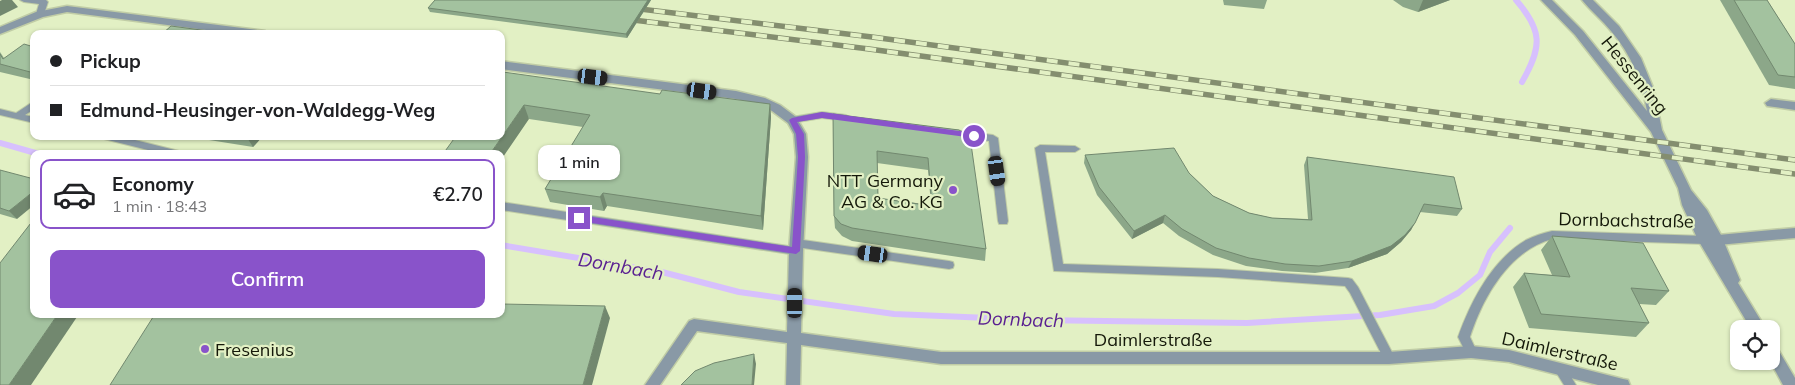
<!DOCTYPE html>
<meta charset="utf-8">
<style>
body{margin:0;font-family:Mulish,sans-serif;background:#f2f2f2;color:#202124;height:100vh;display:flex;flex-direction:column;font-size:19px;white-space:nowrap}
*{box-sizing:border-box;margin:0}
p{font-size:16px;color:#757577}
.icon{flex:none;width:28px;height:28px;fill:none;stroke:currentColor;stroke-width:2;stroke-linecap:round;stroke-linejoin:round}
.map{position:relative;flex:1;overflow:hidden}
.drawer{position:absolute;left:30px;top:150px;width:475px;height:168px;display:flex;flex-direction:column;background:#fff;border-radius:10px;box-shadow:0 1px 4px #0004}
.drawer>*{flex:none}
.hud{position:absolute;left:30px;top:30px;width:475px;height:110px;border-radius:10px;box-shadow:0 1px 4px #0004;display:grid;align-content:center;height:110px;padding:0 20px;background:#fff}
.fabs{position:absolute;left:1730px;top:320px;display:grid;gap:10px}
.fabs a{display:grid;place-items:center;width:50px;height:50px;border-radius:10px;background:#fff;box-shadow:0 1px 4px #0004;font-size:25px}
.end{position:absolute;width:22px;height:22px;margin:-11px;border:6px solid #8953ca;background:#fff;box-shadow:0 0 0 2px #fff}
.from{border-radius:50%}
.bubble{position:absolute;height:35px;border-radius:10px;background:#fff;box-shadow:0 1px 4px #0004;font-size:16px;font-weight:600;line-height:35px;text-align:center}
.car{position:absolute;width:15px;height:30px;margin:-15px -8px;border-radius:6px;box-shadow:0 0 4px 1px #0007;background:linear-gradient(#222 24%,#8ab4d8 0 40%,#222 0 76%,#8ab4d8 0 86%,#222 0)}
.hud b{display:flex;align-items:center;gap:18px;height:48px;font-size:19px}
.hud b+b{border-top:1px solid #e0e0e0}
.hud i{width:12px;height:12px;background:#202124}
ul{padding:9px 0 0;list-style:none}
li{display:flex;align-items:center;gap:15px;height:70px;margin:0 10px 8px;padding:0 10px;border:2px solid #e0e0e0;border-radius:10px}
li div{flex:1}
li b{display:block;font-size:19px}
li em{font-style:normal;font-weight:600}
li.on{border-color:#8953ca}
li>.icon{width:45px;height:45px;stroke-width:1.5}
.action{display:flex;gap:10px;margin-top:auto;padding:10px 20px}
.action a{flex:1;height:58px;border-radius:10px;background:#8953ca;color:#fff;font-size:20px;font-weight:600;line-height:58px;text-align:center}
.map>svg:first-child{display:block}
</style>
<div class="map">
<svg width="1795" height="385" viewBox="0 0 1795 385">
<rect width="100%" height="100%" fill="#e2f0c4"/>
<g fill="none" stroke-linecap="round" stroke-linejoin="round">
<g stroke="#d7c0fd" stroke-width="6">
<path d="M 1516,0 C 1543,31 1542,47 1522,82"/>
<polyline points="0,143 39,154"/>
<polyline points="501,245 662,272 739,292 894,314 1034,320 1247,323 1380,315 1434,306 1458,293 1480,275 1490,252 1510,228"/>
</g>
<g stroke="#c1cda6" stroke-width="2">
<g id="service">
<polygon points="20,0 46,0 48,2 44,14 40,17 36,14 39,4 24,2"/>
<polygon points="34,101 34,109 25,115 34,117 34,123 0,115 0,109 16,113"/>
<polygon points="822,112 846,115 851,118 846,121 822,118 792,123 787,120 792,117"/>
<polygon points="954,130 993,135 998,138 1008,221 1007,224 999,224 998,221 989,141 951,135 949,133"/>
<polygon points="99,136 119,136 179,151 184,154 164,154 104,139"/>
<polygon points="1040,145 1075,146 1080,149 1075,152 1045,152 1063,264 1218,269 1348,278 1352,279 1358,287 1395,358 1393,361 1389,363 1385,361 1350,293 1345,286 1218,277 1054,271 1035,148"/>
<polygon points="501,202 795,247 791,243 792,240 796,239 949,261 953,262 954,265 953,268 949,269 796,247 801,251 800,254 796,255 501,210"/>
<path d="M 1552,231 L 1705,236 L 1709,237 L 1710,240 L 1709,243 L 1705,244 L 1552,239 C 1509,251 1483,297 1470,337 L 1477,352 L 1475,355 L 1471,357 L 1467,355 L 1458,337 C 1471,301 1492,260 1526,240 C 1534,236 1543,233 1552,231 Z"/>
<polygon points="1560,364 1564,365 1576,385 1564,385 1554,369 1556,365"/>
</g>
</g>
<g stroke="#c1cda6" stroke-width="3">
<g id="minor">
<polygon points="67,6 265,31 270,34 237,34 67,12 43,17 0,34 0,27 36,12"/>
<polygon points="501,61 736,91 765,98 780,105 796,117 806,134 808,157 803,251 801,333 941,352 1389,352 1471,346 1509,350 1623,379 1628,380 1630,385 1598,385 1509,362 1471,358 1389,364 941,364 801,345 800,385 786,385 787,343 697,331 660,385 645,385 689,321 694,319 787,332 789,251 796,157 794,134 788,123 772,111 758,104 736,99 501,69"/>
<polygon points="1771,99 1795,102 1795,110 1767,106 1765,103"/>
<polygon points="1795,228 1795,238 1718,245 1713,244 1711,240 1713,236 1718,235"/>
</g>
</g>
<g stroke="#c1cda6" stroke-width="3">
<g id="tertiary">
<path d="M 1541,0 L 1552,0 L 1583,31 L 1647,111 C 1642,81 1631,54 1611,31 C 1602,20 1591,11 1582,0 L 1593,0 L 1619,26 L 1641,58 L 1654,90 L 1662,130 L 1691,190 L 1707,210 L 1721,235 L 1740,280 L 1738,283 L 1766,329 L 1751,329 L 1698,240 L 1682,205 L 1678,188 L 1651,132 L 1575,35 Z"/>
<polygon points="1771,344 1776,346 1795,378 1795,385 1783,385 1770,361"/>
</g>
</g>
<use href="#service" fill="#8999a6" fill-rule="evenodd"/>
<use href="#minor" fill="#8999a6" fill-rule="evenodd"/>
<use href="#tertiary" fill="#8999a6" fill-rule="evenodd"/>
<g stroke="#848e6f" stroke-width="5.5">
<g id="rail">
<polyline points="632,8 872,37 1795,160"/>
<polyline points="625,19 869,49 1795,174"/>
</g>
</g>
<use href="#rail" stroke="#e2f0c4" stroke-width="4" stroke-dasharray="11" stroke-linecap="butt"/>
</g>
<g fill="#8ca789" fill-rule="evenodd">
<polygon points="435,0 651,0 627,38 430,12 428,8"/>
<polygon points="1223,0 1267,0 1264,9 1224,5"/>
<polygon points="1393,0 1450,0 1418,12 1403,7"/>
<polygon points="1720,0 1767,0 1795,44 1795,89 1769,85"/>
<polygon points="34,47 34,80 0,72 0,52 4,58"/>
<polygon points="501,75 660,94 770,104 771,117 763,230 607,206 604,211 550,202 545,189 583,127 529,119"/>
<path d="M 833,114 L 959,130 L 986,249 L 985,261 L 852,241 L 842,236 L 835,228 L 834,216 ZM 877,163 L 928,170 L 931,205 L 878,198 Z"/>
<polygon points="184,136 263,136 253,147"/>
<polygon points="1085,155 1189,173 1213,196 1249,213 1272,218 1308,219 1304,165 1307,157 1462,209 1457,216 1420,212 1411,230 1401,242 1387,254 1348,268 1315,273 1282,271 1246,266 1213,255 1179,236 1163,223 1132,239 1097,195 1084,163"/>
<polygon points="0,170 17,219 0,214"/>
<polygon points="1552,236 1669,291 1656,305 1639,304 1649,323 1636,337 1529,328 1513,287 1524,273 1552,275 1541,250"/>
</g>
<g fill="#72886f">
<polygon points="2,0 12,0 18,7 0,16 0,1"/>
<polygon points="648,0 651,0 627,38 626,34"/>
<polygon points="1423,0 1450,0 1418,12"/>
<polygon points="770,104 771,117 763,230 761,216"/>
<polygon points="524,105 529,119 501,160 501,154 490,154"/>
<polygon points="246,136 263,136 253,147"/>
<polygon points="34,191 34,205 17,219 9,211"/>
<polygon points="603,193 607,206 604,211 600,197"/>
<polygon points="1165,215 1163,223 1132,239 1134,231"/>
<polygon points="1415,223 1411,230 1401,242 1387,254 1348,268 1352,261"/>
<polygon points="605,306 610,318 592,385 583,385"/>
<polygon points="58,314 79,314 31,385 9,385"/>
<polygon points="754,354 756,364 754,385 752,385"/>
</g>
<g fill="#a3c29f" stroke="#72886f" fill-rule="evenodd">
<polygon points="435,0 648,0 626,34 428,8"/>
<polygon points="1734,0 1767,0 1795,44 1795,77 1778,75"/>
<polygon points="171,26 231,34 162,34"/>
<polygon points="24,44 34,47 34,73 0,64 0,54 3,59"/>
<polygon points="503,72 660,94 662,90 770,104 761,216 603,193 600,197 545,189 590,115 524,105 490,154 443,154 456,136 501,136 501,75"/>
<path d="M 833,114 L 959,130 L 970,137 L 986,249 L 852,228 L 841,224 L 834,216 ZM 877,151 L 928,158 L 932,206 L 878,198 Z"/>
<polygon points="1174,148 1189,173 1213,196 1249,213 1272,218 1312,220 1307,157 1454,177 1462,209 1424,204 1415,223 1405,235 1391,246 1352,261 1319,266 1285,264 1249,258 1216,248 1182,229 1165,215 1134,231 1099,187 1085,155"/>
<polygon points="0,170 34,179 34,191 9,211 0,208"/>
<polygon points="34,219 34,314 58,314 9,385 0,385 0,263"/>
<polygon points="1552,236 1643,243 1669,291 1631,288 1649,323 1541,314 1524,273 1570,277"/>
<polygon points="501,304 605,306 583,385 110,385 155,314 501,314"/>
<polygon points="754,354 752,385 681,385 695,371 714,363"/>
</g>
<polygon fill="#8953ca" points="822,112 974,133 977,136 974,138 822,118 797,122 804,134 805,157 800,251 796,254 579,221 575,218 579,215 792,247 798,157 796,134 789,120 792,118"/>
<g fill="#8953ca" stroke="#e2f0c4" stroke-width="2">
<circle cx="953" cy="190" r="5"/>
<circle cx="205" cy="349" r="5"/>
</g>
<g text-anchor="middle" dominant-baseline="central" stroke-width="4.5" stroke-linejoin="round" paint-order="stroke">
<g font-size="18" fill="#141809" stroke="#e2f0c4">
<text transform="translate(1635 75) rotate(51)">Hessenring</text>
<text transform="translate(1626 220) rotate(1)">Dornbachstraße</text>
<text x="1153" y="339">Daimlerstraße</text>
<text transform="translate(1560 351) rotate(13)">Daimlerstraße</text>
</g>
<g font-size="18" fill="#141809" stroke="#e2f0c4" text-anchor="end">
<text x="943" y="180">NTT Germany<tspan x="943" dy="21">AG &amp; Co. KG</tspan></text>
<text x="215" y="349" text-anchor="start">Fresenius</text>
</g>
<g font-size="19" font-style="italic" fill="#591f91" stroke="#e2f0c4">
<text transform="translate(621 266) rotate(10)">Dornbach</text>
<text transform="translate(1021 319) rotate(2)">Dornbach</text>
</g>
</g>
</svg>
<div class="fabs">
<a><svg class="icon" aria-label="locate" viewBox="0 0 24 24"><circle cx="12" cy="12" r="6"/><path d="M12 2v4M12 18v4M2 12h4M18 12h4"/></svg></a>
</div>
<i class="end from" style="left:974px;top:136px"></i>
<i class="end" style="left:579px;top:218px"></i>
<div class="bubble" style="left:538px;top:145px;width:82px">1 min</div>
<i class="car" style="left:593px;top:77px;rotate:97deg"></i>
<i class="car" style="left:702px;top:91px;rotate:98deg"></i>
<i class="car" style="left:997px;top:171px;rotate:172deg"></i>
<i class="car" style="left:873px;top:254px;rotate:278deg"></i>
<i class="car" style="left:795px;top:303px;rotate:0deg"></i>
<div class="hud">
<b><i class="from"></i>Pickup</b>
<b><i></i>Edmund-Heusinger-von-Waldegg-Weg</b>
</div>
<section class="drawer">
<ul>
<li class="on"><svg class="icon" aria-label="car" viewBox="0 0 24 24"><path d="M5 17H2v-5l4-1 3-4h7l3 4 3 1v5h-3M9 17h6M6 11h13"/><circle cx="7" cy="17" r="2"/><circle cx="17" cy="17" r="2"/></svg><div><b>Economy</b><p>1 min · 18:43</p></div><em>€2.70</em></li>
</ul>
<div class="action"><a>Confirm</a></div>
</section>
</div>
